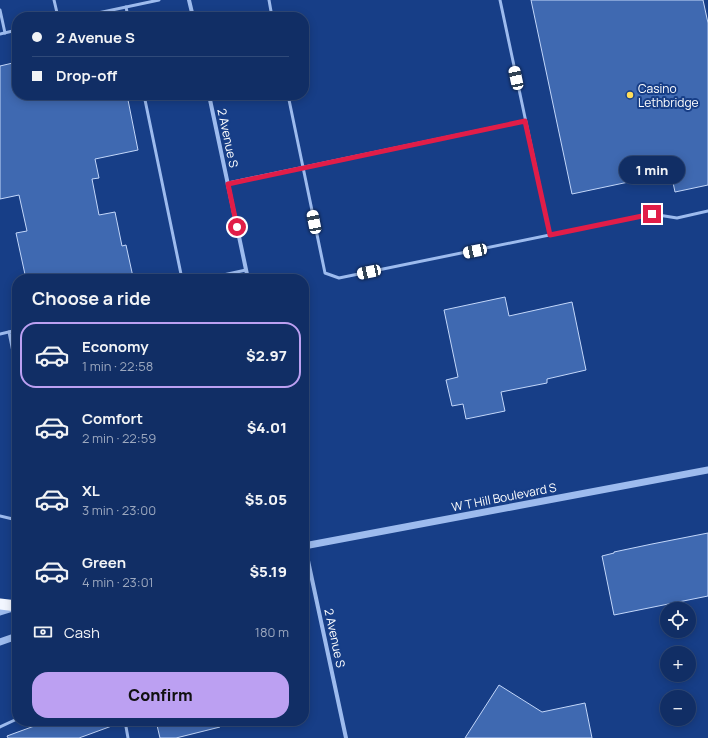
<!DOCTYPE html>
<meta charset="utf-8">
<style>
body{margin:0;font-family:Manrope,sans-serif;background:#1e3a6e;color:#f1f3f6;height:100vh;display:flex;flex-direction:column;font-size:15px;white-space:nowrap}
*{box-sizing:border-box;margin:0}
p{font-size:13px;color:#9ca8bf}
.icon{flex:none;width:22px;height:22px;fill:none;stroke:currentColor;stroke-width:2;stroke-linecap:round;stroke-linejoin:round}
.map{position:relative;flex:1;overflow:hidden}
.sheet{position:absolute;left:12px;top:274px;width:297px;height:452px;display:flex;flex-direction:column;background:#112e65;border-radius:16px;box-shadow:0 2px 10px #0003,0 0 0 1px #304a79}
.sheet>*{flex:none}
.top-card{position:absolute;left:12px;top:12px;width:297px;height:88px;border-radius:16px;box-shadow:0 2px 10px #0003,0 0 0 1px #304a79;display:grid;align-content:center;height:88px;padding:0 20px;background:#112e65}
.buttons{position:absolute;left:660px;top:602px;display:grid;gap:8px}
.buttons a{display:grid;place-items:center;width:36px;height:36px;border-radius:50%;background:#112e65;box-shadow:0 2px 10px #0003,0 0 0 1px #304a79;font-size:20px}
.end{position:absolute;width:18px;height:18px;margin:-9px;border:5px solid #e11d48;background:#fff;box-shadow:0 0 0 2px #fff}
.from{border-radius:50%}
.bubble{position:absolute;height:28px;border-radius:14px;background:#112e65;box-shadow:0 2px 10px #0003,0 0 0 1px #304a79;font-size:13px;font-weight:800;line-height:28px;text-align:center}
.car{position:absolute;width:12px;height:24px;margin:-12px -6px;border-radius:5px;box-shadow:0 0 3px 1px #0007;background:linear-gradient(#fff 24%,#345 0 40%,#fff 0 76%,#345 0 86%,#fff 0)}
.top-card b{display:flex;align-items:center;gap:14px;height:38px;font-size:15px}
.top-card b+b{border-top:1px solid #304a79}
.top-card i{width:10px;height:10px;background:#f1f3f6}
ul{padding:0;list-style:none}
li{display:flex;align-items:center;gap:12px;height:66px;margin:0 8px 6px;padding:0 12px;border:2px solid transparent;border-radius:16px}
li div{flex:1}
li b{display:block;font-size:15px}
li em{font-style:normal;font-weight:800}
li.selected{border-color:#bca0f2}
li>.icon{width:36px;height:36px;stroke-width:1.5}
h2{padding:0 20px;font-size:18px;line-height:48px}
.pay{display:flex;align-items:center;gap:10px;height:44px;padding:0 20px;font-size:15px}
.pay p{margin-inline-start:auto}
.primary-button{display:flex;gap:8px;margin-top:auto;padding:8px 20px}
.primary-button a{flex:1;height:46px;border-radius:16px;background:#bca0f2;color:#111;font-size:16px;font-weight:800;line-height:46px;text-align:center}
.map>svg:first-child{display:block}
</style>
<div class="map">
<svg width="708" height="738" viewBox="0 0 708 738">
<rect width="100%" height="100%" fill="#173e87"/>
<g fill="#3f69b1" stroke="#c3d7fa">
<polygon points="531,0 703,0 708,23 708,185 675,192 671,173 572,194"/>
<polygon points="17,62 17,95 127,95 138,150 95,159 99,178 92,179 99,215 115,212 122,246 126,245 133,277 124,279 26,279 16,233 27,231 19,195 0,199 0,66"/>
<polygon points="505,297 509,316 572,302 586,370 547,379 547,383 501,392 505,411 466,419 463,404 452,406 446,380 458,377 444,310"/>
<polygon points="708,533 708,596 614,615 602,556 614,553 614,552 652,544"/>
<polygon points="499,685 542,712 585,703 592,738 465,738"/>
<polygon points="48,721 120,721 120,723 79,738 8,738 7,736"/>
<polygon points="156,721 219,721 220,727 176,738 160,738"/>
</g>
<g fill="none" stroke-linecap="round" stroke-linejoin="round">
<g stroke="#9dbbee" stroke-width="3">
<polyline points="54,0 58,17"/>
<polyline points="269,0 272,17"/>
<polyline points="500,0 550,235"/>
<polyline points="126,7 128,17"/>
<polyline points="0,10 5,33"/>
<polyline points="79,17 159,0"/>
<polyline points="0,34 17,30"/>
<polyline points="144,95 182,279"/>
<polyline points="288,95 325,273 339,278 652,214 677,218 708,211"/>
<polyline points="228,183 525,121"/>
<polyline points="205,279 246,270"/>
<polyline points="9,332 17,372"/>
<polyline points="0,334 17,330"/>
<polyline points="0,516 17,520"/>
<polyline points="125,721 128,738"/>
<polyline points="0,727 17,719"/>
</g>
<g stroke="#9dbbee" stroke-width="4">
<polyline points="189,0 193,17"/>
<polyline points="209,95 248,279"/>
<polyline points="304,542 346,738"/>
</g>
<g stroke="#9dbbee" stroke-width="7">
<polyline points="304,546 708,470"/>
<polyline points="0,612 13,608"/>
<polyline points="0,642 17,636"/>
</g>
<polyline stroke="#f2f6ff" stroke-width="11" points="0,604 17,606"/>
</g>
<g fill="none" stroke-linecap="round" stroke-linejoin="round">
<polyline stroke="#e11d48" stroke-width="5" points="237,227 228,184 525,121 550,235 652,214"/>
</g>
<circle fill="#ffdd5a" stroke="#173e87" stroke-width="1.5" cx="630" cy="95" r="4"/>
<g text-anchor="middle" dominant-baseline="central" stroke-width="4" stroke-linejoin="round" paint-order="stroke">
<g font-size="12" fill="#fff" stroke="#173e87" text-anchor="start">
<text x="638" y="88">Casino<tspan x="638" dy="14">Lethbridge</tspan></text>
</g>
<g font-size="12" fill="#fff" stroke="#173e87">
<text transform="translate(228 138) rotate(78)">2 Avenue S</text>
<text transform="translate(504 497) rotate(-11)">W T Hill Boulevard S</text>
<text transform="translate(335 638) rotate(78)">2 Avenue S</text>
</g>
</g>
</svg>
<div class="buttons">
<a><svg class="icon" aria-label="locate" viewBox="0 0 24 24"><circle cx="12" cy="12" r="6"/><path d="M12 2v4M12 18v4M2 12h4M18 12h4"/></svg></a>
<a>+</a>
<a>−</a>
</div>
<i class="end from" style="left:237px;top:227px"></i>
<i class="end" style="left:652px;top:214px"></i>
<div class="bubble" style="left:619px;top:156px;width:66px">1 min</div>
<i class="car" style="left:516px;top:78px;rotate:348deg"></i>
<i class="car" style="left:314px;top:222px;rotate:349deg"></i>
<i class="car" style="left:475px;top:251px;rotate:258deg"></i>
<i class="car" style="left:369px;top:272px;rotate:258deg"></i>
<div class="top-card">
<b><i class="from"></i>2 Avenue S</b>
<b><i></i>Drop-off</b>
</div>
<section class="sheet">
<h2>Choose a ride</h2>
<ul>
<li class="selected"><svg class="icon" aria-label="car" viewBox="0 0 24 24"><path d="M5 17H2v-5l4-1 3-4h7l3 4 3 1v5h-3M9 17h6M6 11h13"/><circle cx="7" cy="17" r="2"/><circle cx="17" cy="17" r="2"/></svg><div><b>Economy</b><p>1 min · 22:58</p></div><em>$2.97</em></li>
<li><svg class="icon" aria-label="car" viewBox="0 0 24 24"><path d="M5 17H2v-5l4-1 3-4h7l3 4 3 1v5h-3M9 17h6M6 11h13"/><circle cx="7" cy="17" r="2"/><circle cx="17" cy="17" r="2"/></svg><div><b>Comfort</b><p>2 min · 22:59</p></div><em>$4.01</em></li>
<li><svg class="icon" aria-label="car" viewBox="0 0 24 24"><path d="M5 17H2v-5l4-1 3-4h7l3 4 3 1v5h-3M9 17h6M6 11h13"/><circle cx="7" cy="17" r="2"/><circle cx="17" cy="17" r="2"/></svg><div><b>XL</b><p>3 min · 23:00</p></div><em>$5.05</em></li>
<li><svg class="icon" aria-label="car" viewBox="0 0 24 24"><path d="M5 17H2v-5l4-1 3-4h7l3 4 3 1v5h-3M9 17h6M6 11h13"/><circle cx="7" cy="17" r="2"/><circle cx="17" cy="17" r="2"/></svg><div><b>Green</b><p>4 min · 23:01</p></div><em>$5.19</em></li>
</ul>
<div class="pay"><svg class="icon" aria-label="cash" viewBox="0 0 24 24"><path d="M3 7h18v10H3z"/><circle cx="12" cy="12" r="2"/></svg>Cash<p>180 m</p></div>
<div class="primary-button"><a>Confirm</a></div>
</section>
</div>
